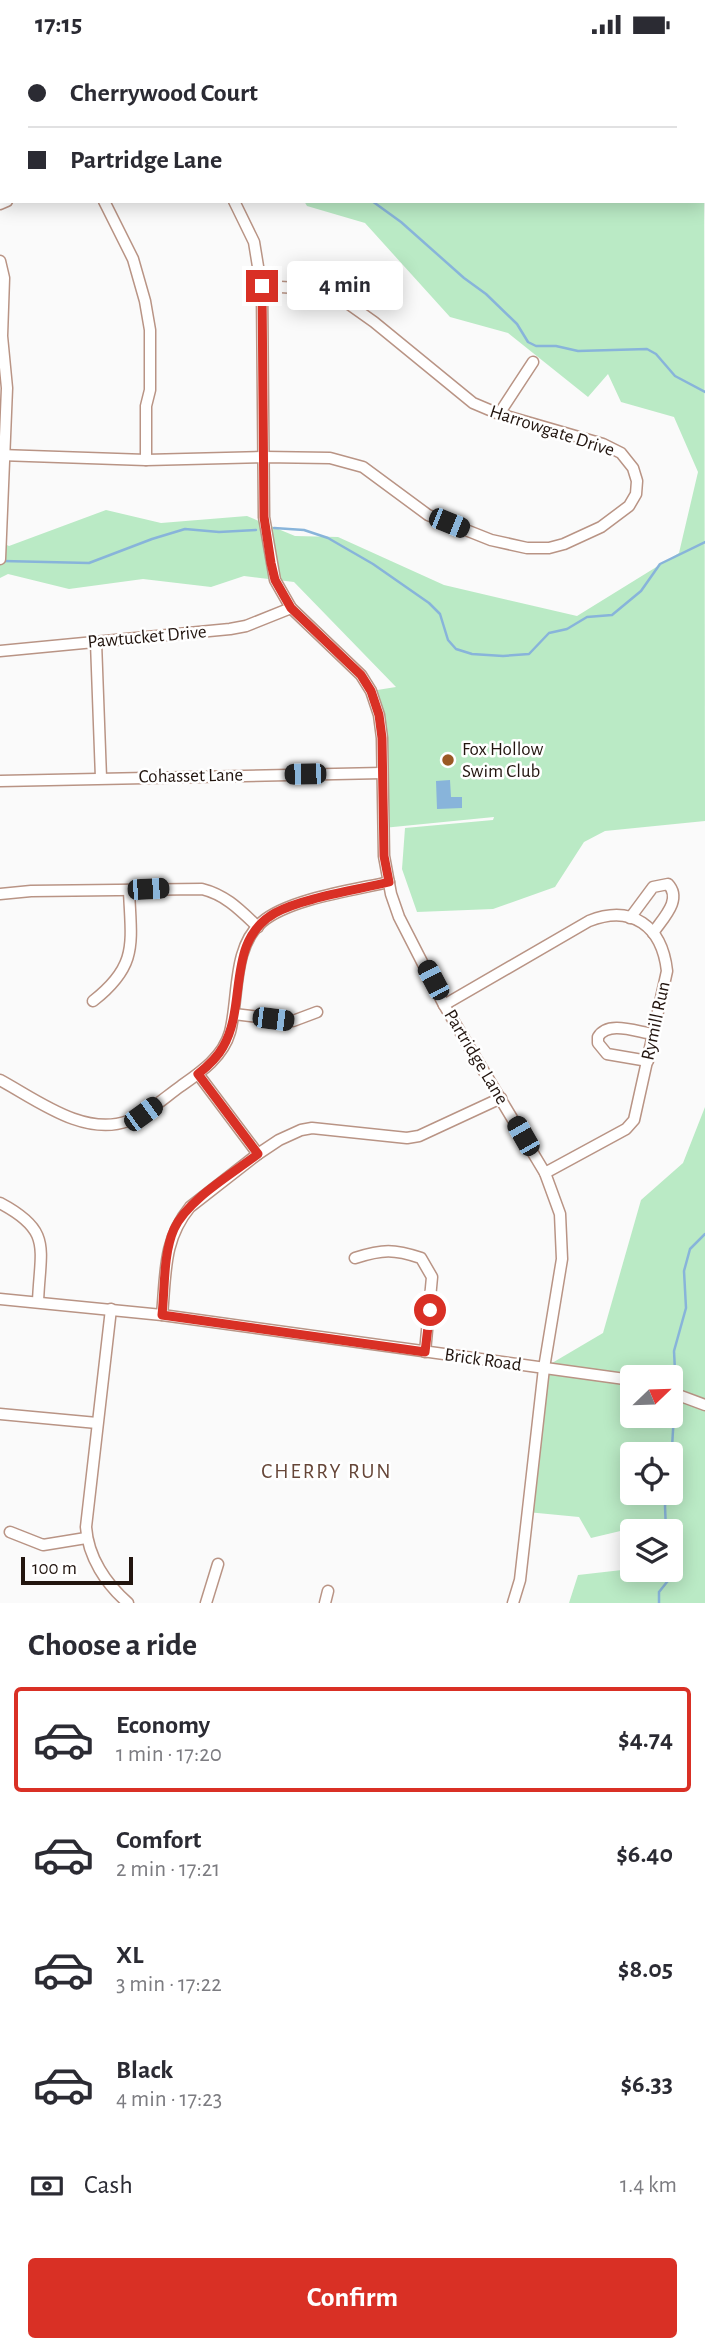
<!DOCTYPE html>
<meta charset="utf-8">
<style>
body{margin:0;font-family:"Alegreya Sans",sans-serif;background:#f7f7f7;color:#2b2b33;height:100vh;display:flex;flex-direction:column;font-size:26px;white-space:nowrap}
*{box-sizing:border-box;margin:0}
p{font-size:23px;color:#7c7c81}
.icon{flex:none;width:38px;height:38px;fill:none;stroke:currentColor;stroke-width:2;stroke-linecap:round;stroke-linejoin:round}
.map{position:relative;height:1554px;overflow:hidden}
.side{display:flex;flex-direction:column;background:#fff;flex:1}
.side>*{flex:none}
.hud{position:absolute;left:0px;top:0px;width:705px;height:154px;box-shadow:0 4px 18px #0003;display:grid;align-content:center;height:154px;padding:0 28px;background:#fff}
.needle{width:46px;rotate:67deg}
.buttons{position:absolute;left:620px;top:1316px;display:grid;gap:14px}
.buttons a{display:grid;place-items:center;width:63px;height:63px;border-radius:7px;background:#fff;box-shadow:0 4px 18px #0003;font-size:35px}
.scale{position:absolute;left:21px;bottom:18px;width:112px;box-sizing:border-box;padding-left:7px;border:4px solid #22150f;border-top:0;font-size:19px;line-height:24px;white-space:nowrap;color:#22150f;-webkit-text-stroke:5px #fff;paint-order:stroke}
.end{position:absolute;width:32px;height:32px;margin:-16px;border:9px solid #d93025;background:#fff;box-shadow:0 0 0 4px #fff}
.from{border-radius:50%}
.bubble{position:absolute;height:49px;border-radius:7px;background:#fff;box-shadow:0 4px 18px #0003;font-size:23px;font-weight:700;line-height:49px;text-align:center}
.car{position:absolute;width:21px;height:42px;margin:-21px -10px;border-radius:9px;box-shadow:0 0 5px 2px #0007;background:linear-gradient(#222 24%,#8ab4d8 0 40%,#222 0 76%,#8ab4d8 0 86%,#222 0)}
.hud b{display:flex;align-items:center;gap:24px;height:66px;font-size:26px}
.hud b+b{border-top:2px solid #e1e1e2}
.hud i{width:18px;height:18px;background:#2b2b33}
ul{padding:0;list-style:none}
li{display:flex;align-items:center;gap:21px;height:105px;margin:0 14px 10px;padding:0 14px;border:4px solid transparent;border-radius:7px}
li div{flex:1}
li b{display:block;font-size:26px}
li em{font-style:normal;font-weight:700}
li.active{border-color:#d93025}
li>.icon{width:63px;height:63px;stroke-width:1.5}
h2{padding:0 28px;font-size:32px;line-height:84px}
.pay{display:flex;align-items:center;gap:18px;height:77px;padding:0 28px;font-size:26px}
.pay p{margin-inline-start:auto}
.action{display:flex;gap:14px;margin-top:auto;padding:14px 28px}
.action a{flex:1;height:80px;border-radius:7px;background:#d93025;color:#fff;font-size:28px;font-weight:700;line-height:80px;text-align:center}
.status{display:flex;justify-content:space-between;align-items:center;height:49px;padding:0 35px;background:#fff;direction:ltr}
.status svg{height:19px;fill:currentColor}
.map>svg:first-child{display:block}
</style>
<div class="status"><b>17:15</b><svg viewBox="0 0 49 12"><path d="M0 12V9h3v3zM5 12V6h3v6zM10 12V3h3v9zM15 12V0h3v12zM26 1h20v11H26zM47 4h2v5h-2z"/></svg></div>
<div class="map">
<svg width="705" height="1554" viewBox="0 0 705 1554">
<rect width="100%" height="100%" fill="#fafafa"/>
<g fill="#baeac5" fill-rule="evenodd">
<polygon points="260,0 600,0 604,2 260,2"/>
<polygon points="704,42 705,772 605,782 584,793 555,838 493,860 417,863 402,820 405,779 493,771 494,768 383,779 382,689 371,642 396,638 294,533 244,527 211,538 143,530 69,540 8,525 0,529 0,493 9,497 106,461 161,474 247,467 295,487 338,488 444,536 577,567 679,504 698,423 674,368 621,353 608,325 588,348 508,284 450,268 365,174 307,157 304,152 704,152"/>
<path d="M 705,1058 L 705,1554 L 569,1554 L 578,1526 L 622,1521 L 632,1510 L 632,1521 L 670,1521 L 670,1482 L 635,1482 L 633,1479 L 591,1489 L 579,1468 L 527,1463 L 547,1317 L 603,1284 L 641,1151 L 683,1114 ZM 632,1328 L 670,1328 L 670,1367 L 632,1367 ZM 632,1405 L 670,1405 L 670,1444 L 632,1444 Z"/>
</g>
<polygon fill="#88b4da" points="450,731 451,748 462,748 462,759 437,760 436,732"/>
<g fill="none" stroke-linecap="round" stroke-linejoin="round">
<g stroke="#88b4da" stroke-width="2.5">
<polyline points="292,0 294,2"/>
<polyline points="372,152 401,173 464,229 486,245 517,275 528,293 536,297 556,297 578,302 647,300 656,305 675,327 705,343"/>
<polyline points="274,479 304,481 328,489 373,515 429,554 440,565 448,591 456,600 472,605 503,607 529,605 549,584 567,580 587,568 612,566 641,542 660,515 705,493"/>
<polyline points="3,512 89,514 152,490 185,480 219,483 256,481"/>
<polyline points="676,1342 674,1302 686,1259 684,1222 690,1200 705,1185"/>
<polyline points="670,1432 675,1348"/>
<polyline points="666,1482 665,1457 667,1444"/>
<polyline points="659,1554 659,1543 671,1528 670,1517"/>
</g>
<g stroke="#b99485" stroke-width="13">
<g id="minor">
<polyline points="203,2 203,0"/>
<polyline points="104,152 133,210 145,252 150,281 150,341 146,357 146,411"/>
<polyline points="234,152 254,193 262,242 264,468 275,531 291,559 361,626 371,642 379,666 382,689 384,807 391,845 399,868 444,956 545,1124 560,1165 562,1210 544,1319 520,1531 513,1554"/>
<polyline points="0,155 7,152"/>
<polyline points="0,212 4,229 2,287 7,339 0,510"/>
<polyline points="499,365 533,313"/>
<polyline points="0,406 146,411 264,408 330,409 363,418 428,466 491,491 527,499 549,499 564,495 601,478 629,457 636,445 637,432 633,419 621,404 603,395 499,365 473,354 374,273 336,246 316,240 262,237"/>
<polyline points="96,593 101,729"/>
<polyline points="0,602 230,580 246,577 291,559"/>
<polyline points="0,732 382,724"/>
<path d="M 0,845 L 31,842 L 202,840 C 226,846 240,861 258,878"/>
<path d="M 630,869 L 653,838 L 668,835 C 683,851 662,870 653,884"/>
<path d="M 93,952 C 139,916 131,894 129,841"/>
<path d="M 444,956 L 589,872 C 632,855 662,877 667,922 L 634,1071 L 626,1080 L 545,1124"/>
<polyline points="234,965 293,972 317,963"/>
<path d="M 648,1012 L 607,1005 L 598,994 L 598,988 C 608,971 637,983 653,985"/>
<polyline points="198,1025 258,1105"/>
<path d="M 0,1031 C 37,1051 84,1088 128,1072 C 147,1065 164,1049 181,1037 C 201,1023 223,1008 230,983 C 239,949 232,898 262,873 C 289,850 354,841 389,833"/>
<path d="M 0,1154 C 53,1182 40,1199 38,1253"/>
<path d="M 355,1209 C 383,1200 394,1200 421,1209 L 432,1228 L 425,1303"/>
<polyline points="0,1250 162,1266 632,1331"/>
<path d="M 111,1260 L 86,1478 C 88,1508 106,1535 128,1554"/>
<path d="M 162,1266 C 166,1224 163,1191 190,1158 L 258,1105 L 279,1091 L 301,1081 L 312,1079 L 407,1089 L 419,1087 L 501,1049"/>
<polyline points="670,1343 705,1356"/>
<polyline points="0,1365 97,1374"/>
<polyline points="10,1483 43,1496 86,1489"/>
<polyline points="206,1554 218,1515"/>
<polyline points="325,1554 328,1542"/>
</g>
</g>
<use href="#minor" stroke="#fff" stroke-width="10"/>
</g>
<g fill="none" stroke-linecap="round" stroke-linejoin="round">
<path stroke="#d93025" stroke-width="9" d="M 262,237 L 264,468 L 271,514 L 275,531 L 291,559 L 361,626 L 371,642 L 379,666 L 382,689 L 384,807 L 389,833 C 357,841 302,849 275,864 C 225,892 248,955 223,998 C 217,1009 208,1017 198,1025 L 258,1105 C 232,1125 187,1151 174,1180 C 163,1205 165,1239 162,1266 L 425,1303 L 430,1261"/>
</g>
<circle fill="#9a5924" stroke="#fff" stroke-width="2.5" cx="448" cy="711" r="7"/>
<g text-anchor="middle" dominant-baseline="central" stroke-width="5" stroke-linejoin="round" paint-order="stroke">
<g font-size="19" fill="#22150f" stroke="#fff">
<text transform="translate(552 382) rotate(18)">Harrowgate Drive</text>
<text transform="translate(147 588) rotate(-5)">Pawtucket Drive</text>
<text transform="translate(191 727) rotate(-1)">Cohasset Lane</text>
<text transform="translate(656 972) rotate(-78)">Rymill Run</text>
<text transform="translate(476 1008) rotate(59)">Partridge Lane</text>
<text transform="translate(483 1311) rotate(8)">Brick Road</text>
</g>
<g font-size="19" fill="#22150f" stroke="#fff" text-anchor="start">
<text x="462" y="700">Fox Hollow<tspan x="462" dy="22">Swim Club</tspan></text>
</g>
<g font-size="21" letter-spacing="2" fill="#664638" stroke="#fff">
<text x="327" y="1422">CHERRY RUN</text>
</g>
</g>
</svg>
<div class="buttons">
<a><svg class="needle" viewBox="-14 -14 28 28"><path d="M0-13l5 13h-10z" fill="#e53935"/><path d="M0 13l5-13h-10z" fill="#7c7c81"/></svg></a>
<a><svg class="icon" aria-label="locate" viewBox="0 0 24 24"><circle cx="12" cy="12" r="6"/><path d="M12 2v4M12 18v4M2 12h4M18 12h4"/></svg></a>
<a><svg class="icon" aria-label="layers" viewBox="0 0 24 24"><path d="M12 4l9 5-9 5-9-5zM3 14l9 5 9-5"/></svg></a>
</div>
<div class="scale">100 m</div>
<i class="end from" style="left:430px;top:1261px"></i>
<i class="end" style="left:262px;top:237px"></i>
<div class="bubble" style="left:287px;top:212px;width:116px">4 min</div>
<i class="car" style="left:449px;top:474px;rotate:112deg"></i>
<i class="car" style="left:305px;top:725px;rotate:269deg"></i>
<i class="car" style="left:148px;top:840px;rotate:87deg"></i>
<i class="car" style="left:433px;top:931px;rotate:332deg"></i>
<i class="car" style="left:273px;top:970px;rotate:97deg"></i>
<i class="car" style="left:143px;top:1065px;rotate:54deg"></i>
<i class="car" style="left:523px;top:1087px;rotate:330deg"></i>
<div class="hud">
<b><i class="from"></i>Cherrywood Court</b>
<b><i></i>Partridge Lane</b>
</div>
</div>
<section class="side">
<h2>Choose a ride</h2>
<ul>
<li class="active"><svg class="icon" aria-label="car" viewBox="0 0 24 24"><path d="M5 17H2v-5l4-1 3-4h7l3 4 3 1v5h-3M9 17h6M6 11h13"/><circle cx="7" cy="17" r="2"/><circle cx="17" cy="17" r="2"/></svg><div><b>Economy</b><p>1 min · 17:20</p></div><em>$4.74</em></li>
<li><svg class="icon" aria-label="car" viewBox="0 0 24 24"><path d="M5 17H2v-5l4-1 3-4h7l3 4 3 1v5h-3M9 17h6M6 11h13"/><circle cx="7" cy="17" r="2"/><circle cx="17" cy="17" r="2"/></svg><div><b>Comfort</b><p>2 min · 17:21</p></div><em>$6.40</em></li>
<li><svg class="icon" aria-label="car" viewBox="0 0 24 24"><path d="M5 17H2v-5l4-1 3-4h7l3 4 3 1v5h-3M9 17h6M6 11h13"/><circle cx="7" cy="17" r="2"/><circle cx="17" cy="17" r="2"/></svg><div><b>XL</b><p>3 min · 17:22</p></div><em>$8.05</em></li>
<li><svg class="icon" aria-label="car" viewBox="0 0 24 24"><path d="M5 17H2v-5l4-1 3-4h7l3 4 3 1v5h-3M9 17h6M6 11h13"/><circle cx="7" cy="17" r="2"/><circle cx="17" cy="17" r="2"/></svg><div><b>Black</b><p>4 min · 17:23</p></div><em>$6.33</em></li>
</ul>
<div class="pay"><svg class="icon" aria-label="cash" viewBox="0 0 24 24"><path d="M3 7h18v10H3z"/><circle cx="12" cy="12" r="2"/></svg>Cash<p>1.4 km</p></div>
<div class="action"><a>Confirm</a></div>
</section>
